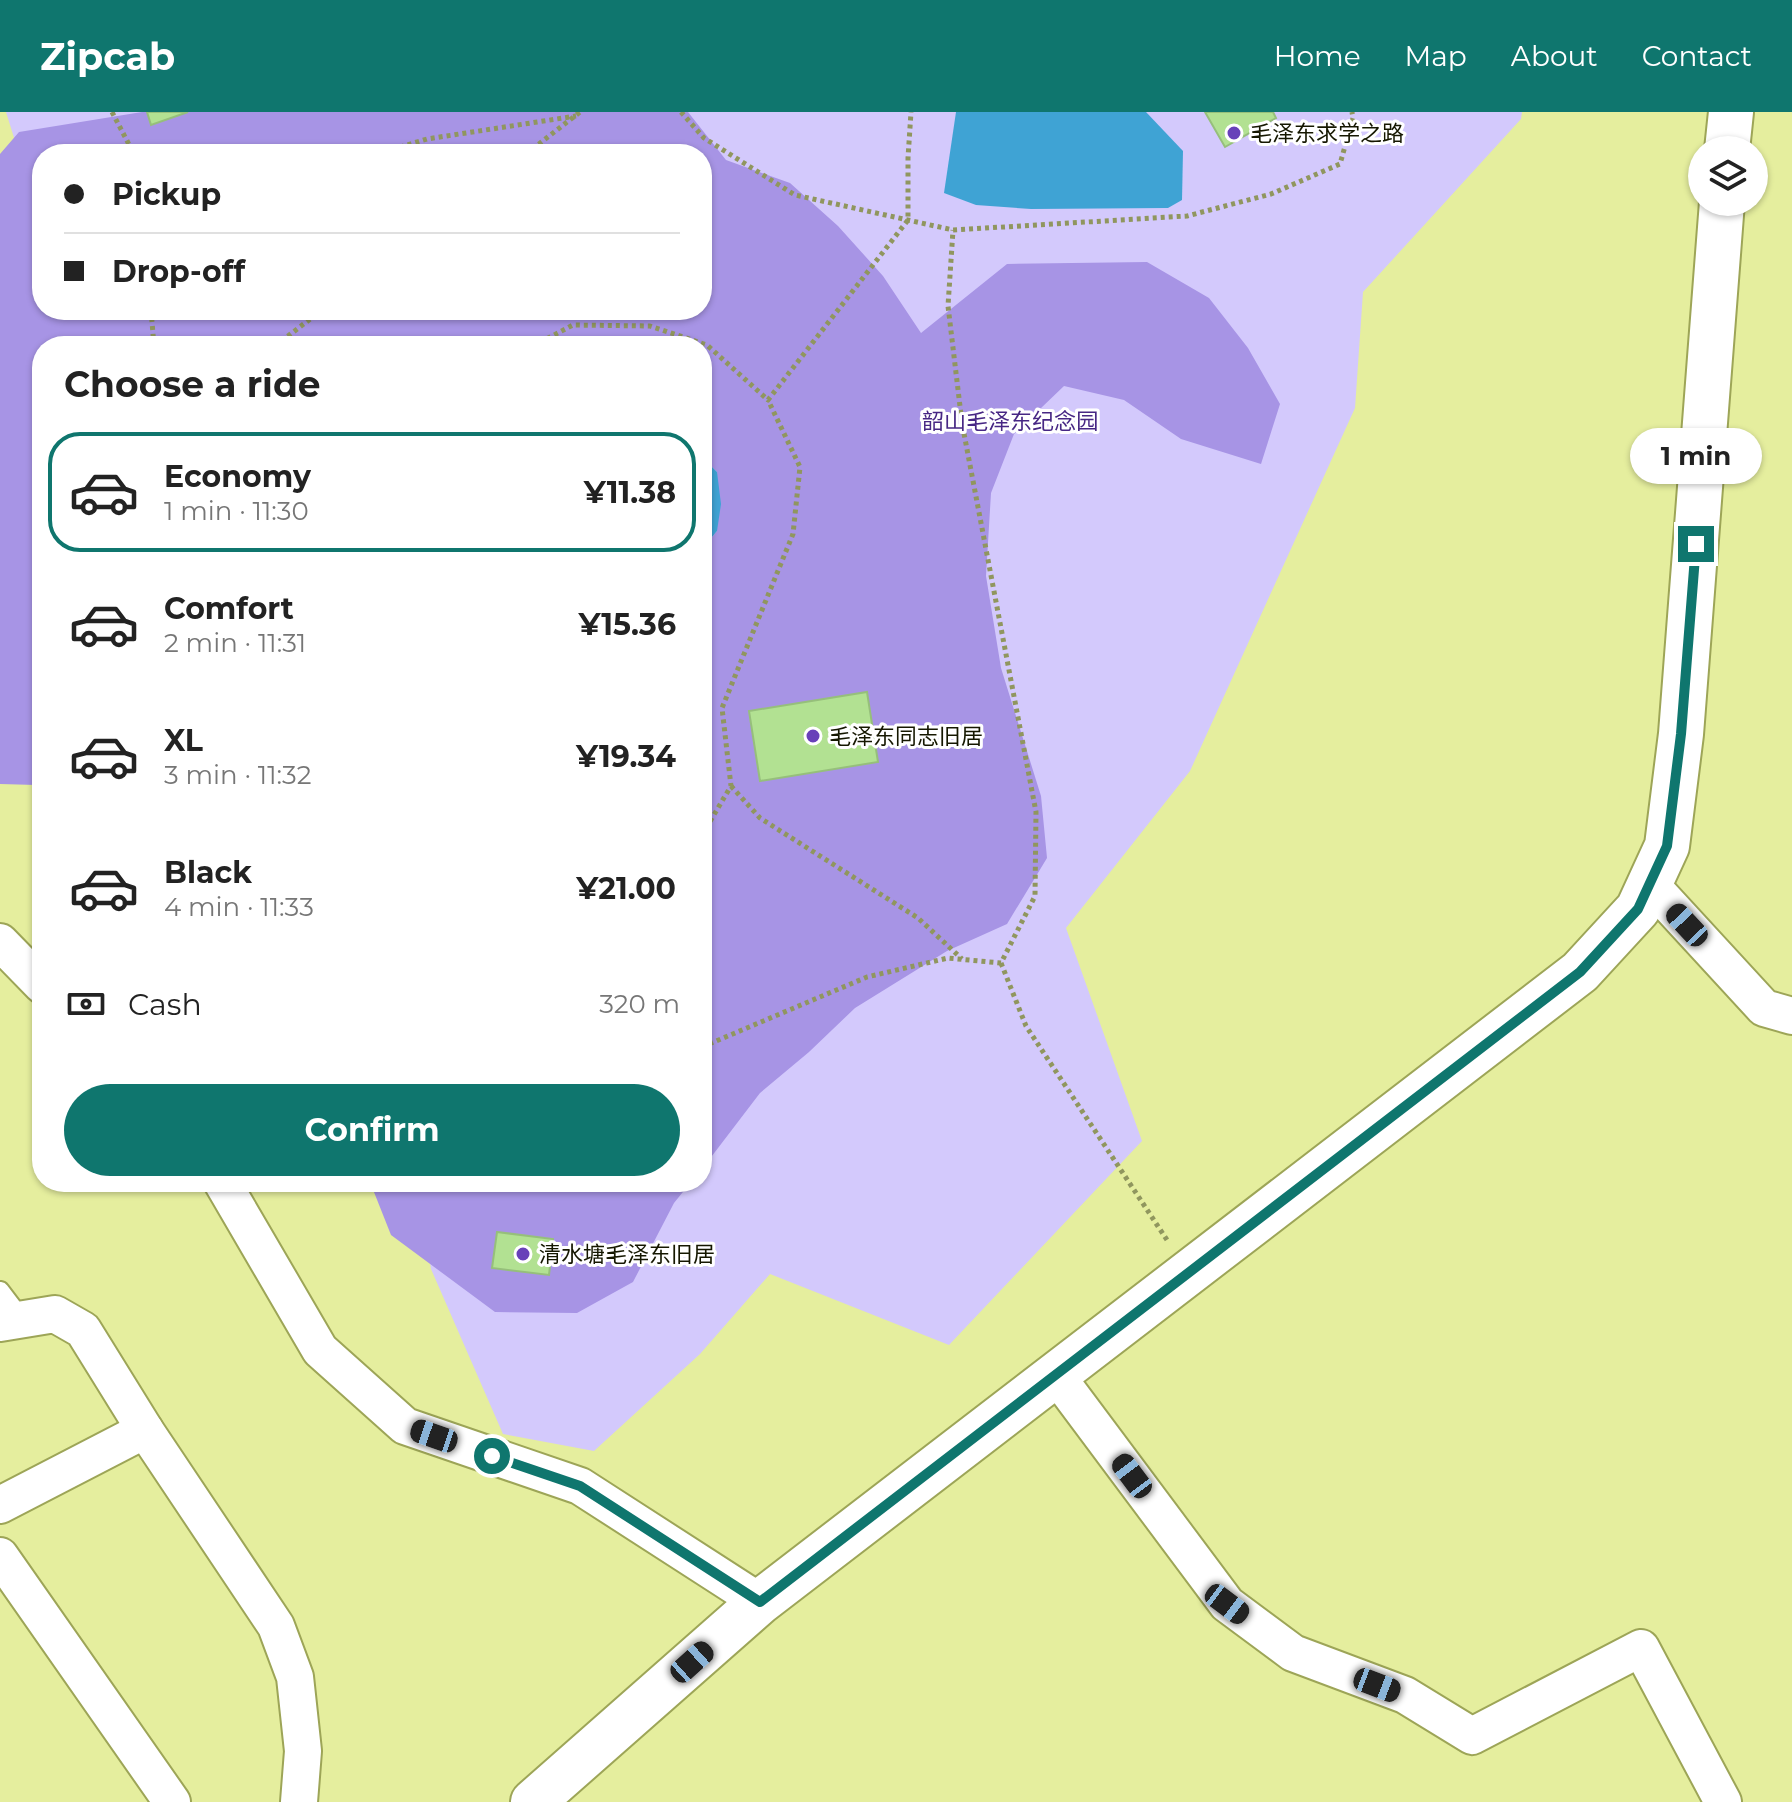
<!DOCTYPE html>
<meta charset="utf-8">
<style>
body{margin:0;font-family:Montserrat,"Noto Sans SC",sans-serif;background:#f6f6f6;color:#222;height:100vh;display:flex;flex-direction:column;font-size:30px;white-space:nowrap}
*{box-sizing:border-box;margin:0}
p{font-size:26px;color:#767676}
.icon{flex:none;width:44px;height:44px;fill:none;stroke:currentColor;stroke-width:2;stroke-linecap:round;stroke-linejoin:round}
.map{position:relative;flex:1;overflow:hidden}
.panel{position:absolute;left:32px;top:224px;width:680px;height:856px;display:flex;flex-direction:column;background:#fff;border-radius:32px;box-shadow:0 2px 6px #0004}
.panel>*{flex:none}
.hud{position:absolute;left:32px;top:32px;width:680px;height:176px;border-radius:32px;box-shadow:0 2px 6px #0004;display:grid;align-content:center;height:176px;padding:0 32px;background:#fff}
.controls{position:absolute;left:1688px;top:24px;display:grid;gap:16px}
.controls a{display:grid;place-items:center;width:80px;height:80px;border-radius:50%;background:#fff;box-shadow:0 2px 6px #0004;font-size:40px}
.end{position:absolute;width:36px;height:36px;margin:-18px;border:10px solid #0f766e;background:#fff;box-shadow:0 0 0 4px #fff}
.from{border-radius:50%}
.bubble{position:absolute;height:56px;border-radius:28px;background:#fff;box-shadow:0 2px 6px #0004;font-size:26px;font-weight:700;line-height:56px;text-align:center}
.car{position:absolute;width:24px;height:48px;margin:-24px -12px;border-radius:10px;box-shadow:0 0 6px 2px #0007;background:linear-gradient(#222 24%,#8ab4d8 0 40%,#222 0 76%,#8ab4d8 0 86%,#222 0)}
.hud b{display:flex;align-items:center;gap:28px;height:76px;font-size:30px}
.hud b+b{border-top:2px solid #e0e0e0}
.hud i{width:20px;height:20px;background:#222}
ul{padding:0;list-style:none}
li{display:flex;align-items:center;gap:24px;height:120px;margin:0 16px 12px;padding:0 16px;border:4px solid transparent;border-radius:32px}
li div{flex:1}
li b{display:block;font-size:30px}
li em{font-style:normal;font-weight:700}
li.active{border-color:#0f766e}
li>.icon{width:72px;height:72px;stroke-width:1.5}
h2{padding:0 32px;font-size:36px;line-height:96px}
.pay{display:flex;align-items:center;gap:20px;height:88px;padding:0 32px;font-size:30px}
.pay p{margin-inline-start:auto}
.action{display:flex;gap:16px;margin-top:auto;padding:16px 32px}
.action a{flex:1;height:92px;border-radius:48px;background:#0f766e;color:#fff;font-size:32px;font-weight:700;line-height:92px;text-align:center}
header{display:flex;align-items:center;gap:48px;box-sizing:border-box;height:112px;padding:0 40px;background:#0f766e;color:#fff}
header strong{font-size:38px}
nav{display:flex;gap:44px;margin-inline-start:auto;font-size:28px}
.map>svg:first-child{display:block}
</style>
<header>
<strong>Zipcab</strong>
<nav><a>Home</a><a>Map</a><a>About</a><a>Contact</a></nav>
</header>
<div class="map">
<svg width="1792" height="1690" viewBox="0 0 1792 1690">
<rect width="100%" height="100%" fill="#e5ee9e"/>
<polygon fill="#d3c9fc" points="6,0 1522,0 1521,7 1363,180 1355,296 1190,659 1066,816 1142,1029 949,1233 770,1162 700,1242 594,1339 503,1322 431,1157 417,1070 702,1070 702,42 42,42 20,45"/>
<g fill="#a794e5" fill-rule="evenodd">
<path d="M 142,0 L 688,0 L 726,48 L 790,71 L 838,114 L 883,164 L 921,221 L 1007,152 L 1147,150 L 1209,186 L 1248,236 L 1280,292 L 1261,352 L 1181,327 L 1124,288 L 1064,274 L 1014,322 L 991,381 L 986,464 L 1001,556 L 1041,684 L 1047,746 L 1007,812 L 947,839 L 855,896 L 809,940 L 760,981 L 702,1057 L 702,437 L 717,419 L 717,360 L 702,345 L 702,234 L 42,234 L 42,671 L 36,673 L 0,672 L 0,42 L 19,20 ZM 42,42 L 702,42 L 702,198 L 42,198 Z"/>
<polygon points="370,1070 691,1070 674,1091 633,1170 577,1201 495,1200 391,1123"/>
</g>
<g fill="#3fa3d4">
<polygon points="956,0 1146,0 1183,39 1182,88 1168,96 1031,97 976,93 944,81"/>
<polygon points="702,345 717,360 721,392 717,419 702,437"/>
</g>
<g fill="#b2e192" stroke="#96bf7b" stroke-width="2">
<polygon points="147,0 188,0 151,13"/>
<polygon points="1205,0 1273,0 1276,6 1225,35"/>
<polygon points="867,580 878,650 760,669 749,599"/>
<polygon points="497,1120 553,1127 549,1163 492,1156"/>
</g>
<g fill="none" stroke-linecap="round" stroke-linejoin="round">
<g stroke="#9da557" stroke-width="22">
<polyline id="lane" points="0,1179 22,1208"/>
</g>
<g stroke="#9da557" stroke-width="40">
<g id="street">
<polyline points="1649,771 1764,896 1792,904"/>
<polyline points="0,830 42,873"/>
<polyline points="222,1070 320,1238 405,1314 580,1374 760,1490"/>
<polyline points="0,1211 55,1202 83,1218 145,1318"/>
<polyline points="1056,1263 1227,1492 1293,1541 1405,1583 1472,1624 1641,1536 1723,1690"/>
<polyline points="0,1393 145,1318 276,1514 295,1565 303,1639 299,1690"/>
<polyline points="0,1444 172,1690"/>
</g>
</g>
<g stroke="#9da557" stroke-width="48">
<g id="secondary">
<polyline points="1727,38 1731,0"/>
<polyline points="533,1690 760,1490 1580,860 1638,797 1667,734 1681,622 1722,90"/>
</g>
</g>
<g stroke="#90965e" stroke-width="5" stroke-dasharray="4 4" stroke-linecap="butt">
<polyline points="112,0 134,42"/>
<polyline points="681,0 704,26 795,83 953,118 1187,104 1271,82 1340,52 1353,6 1352,0"/>
<polyline points="377,42 427,27 576,4"/>
<polyline points="526,42 580,0"/>
<polyline points="151,198 154,234"/>
<polyline points="275,234 322,198"/>
<polyline points="533,234 573,213 650,214 707,233 768,288 908,108 908,46 911,0"/>
<polyline points="731,674 760,706 918,806 962,847"/>
<polyline points="702,723 731,674 722,596 793,422 800,355 768,288"/>
<polyline points="1001,851 1026,914 1167,1128"/>
<polyline points="702,935 867,865 948,846 1001,851 1035,784 1036,700 962,311 948,194 953,118"/>
</g>
<use href="#lane" stroke="#fff" stroke-width="18"/>
<use href="#street" stroke="#fff" stroke-width="36"/>
<use href="#secondary" stroke="#fff" stroke-width="44"/>
</g>
<g fill="none" stroke-linecap="round" stroke-linejoin="round">
<polyline stroke="#0f766e" stroke-width="10" points="492,1344 580,1374 760,1490 1580,860 1638,797 1667,734 1681,622 1696,432"/>
</g>
<g fill="#6841b9" stroke="#fff" stroke-width="3">
<circle cx="1234" cy="21" r="8"/>
<circle cx="813" cy="624" r="8"/>
<circle cx="523" cy="1142" r="8"/>
</g>
<g text-anchor="middle" dominant-baseline="central" stroke-width="6" stroke-linejoin="round" paint-order="stroke">
<g font-size="22" fill="#151700" stroke="#fff" text-anchor="start">
<text x="1250" y="21">毛泽东求学之路</text>
<text x="829" y="624">毛泽东同志旧居</text>
<text x="539" y="1142">清水塘毛泽东旧居</text>
</g>
<g font-size="22" fill="#472784" stroke="#fff">
<text x="1010" y="309">韶山毛泽东纪念园</text>
</g>
</g>
</svg>
<div class="controls">
<a><svg class="icon" aria-label="layers" viewBox="0 0 24 24"><path d="M12 4l9 5-9 5-9-5zM3 14l9 5 9-5"/></svg></a>
</div>
<i class="end from" style="left:492px;top:1344px"></i>
<i class="end" style="left:1696px;top:432px"></i>
<div class="bubble" style="left:1630px;top:316px;width:132px">1 min</div>
<i class="car" style="left:1687px;top:813px;rotate:317deg"></i>
<i class="car" style="left:434px;top:1324px;rotate:289deg"></i>
<i class="car" style="left:1132px;top:1364px;rotate:323deg"></i>
<i class="car" style="left:1227px;top:1492px;rotate:127deg"></i>
<i class="car" style="left:692px;top:1550px;rotate:48deg"></i>
<i class="car" style="left:1377px;top:1573px;rotate:111deg"></i>
<div class="hud">
<b><i class="from"></i>Pickup</b>
<b><i></i>Drop-off</b>
</div>
<section class="panel">
<h2>Choose a ride</h2>
<ul>
<li class="active"><svg class="icon" aria-label="car" viewBox="0 0 24 24"><path d="M5 17H2v-5l4-1 3-4h7l3 4 3 1v5h-3M9 17h6M6 11h13"/><circle cx="7" cy="17" r="2"/><circle cx="17" cy="17" r="2"/></svg><div><b>Economy</b><p>1 min · 11:30</p></div><em>¥11.38</em></li>
<li><svg class="icon" aria-label="car" viewBox="0 0 24 24"><path d="M5 17H2v-5l4-1 3-4h7l3 4 3 1v5h-3M9 17h6M6 11h13"/><circle cx="7" cy="17" r="2"/><circle cx="17" cy="17" r="2"/></svg><div><b>Comfort</b><p>2 min · 11:31</p></div><em>¥15.36</em></li>
<li><svg class="icon" aria-label="car" viewBox="0 0 24 24"><path d="M5 17H2v-5l4-1 3-4h7l3 4 3 1v5h-3M9 17h6M6 11h13"/><circle cx="7" cy="17" r="2"/><circle cx="17" cy="17" r="2"/></svg><div><b>XL</b><p>3 min · 11:32</p></div><em>¥19.34</em></li>
<li><svg class="icon" aria-label="car" viewBox="0 0 24 24"><path d="M5 17H2v-5l4-1 3-4h7l3 4 3 1v5h-3M9 17h6M6 11h13"/><circle cx="7" cy="17" r="2"/><circle cx="17" cy="17" r="2"/></svg><div><b>Black</b><p>4 min · 11:33</p></div><em>¥21.00</em></li>
</ul>
<div class="pay"><svg class="icon" aria-label="cash" viewBox="0 0 24 24"><path d="M3 7h18v10H3z"/><circle cx="12" cy="12" r="2"/></svg>Cash<p>320 m</p></div>
<div class="action"><a>Confirm</a></div>
</section>
</div>
